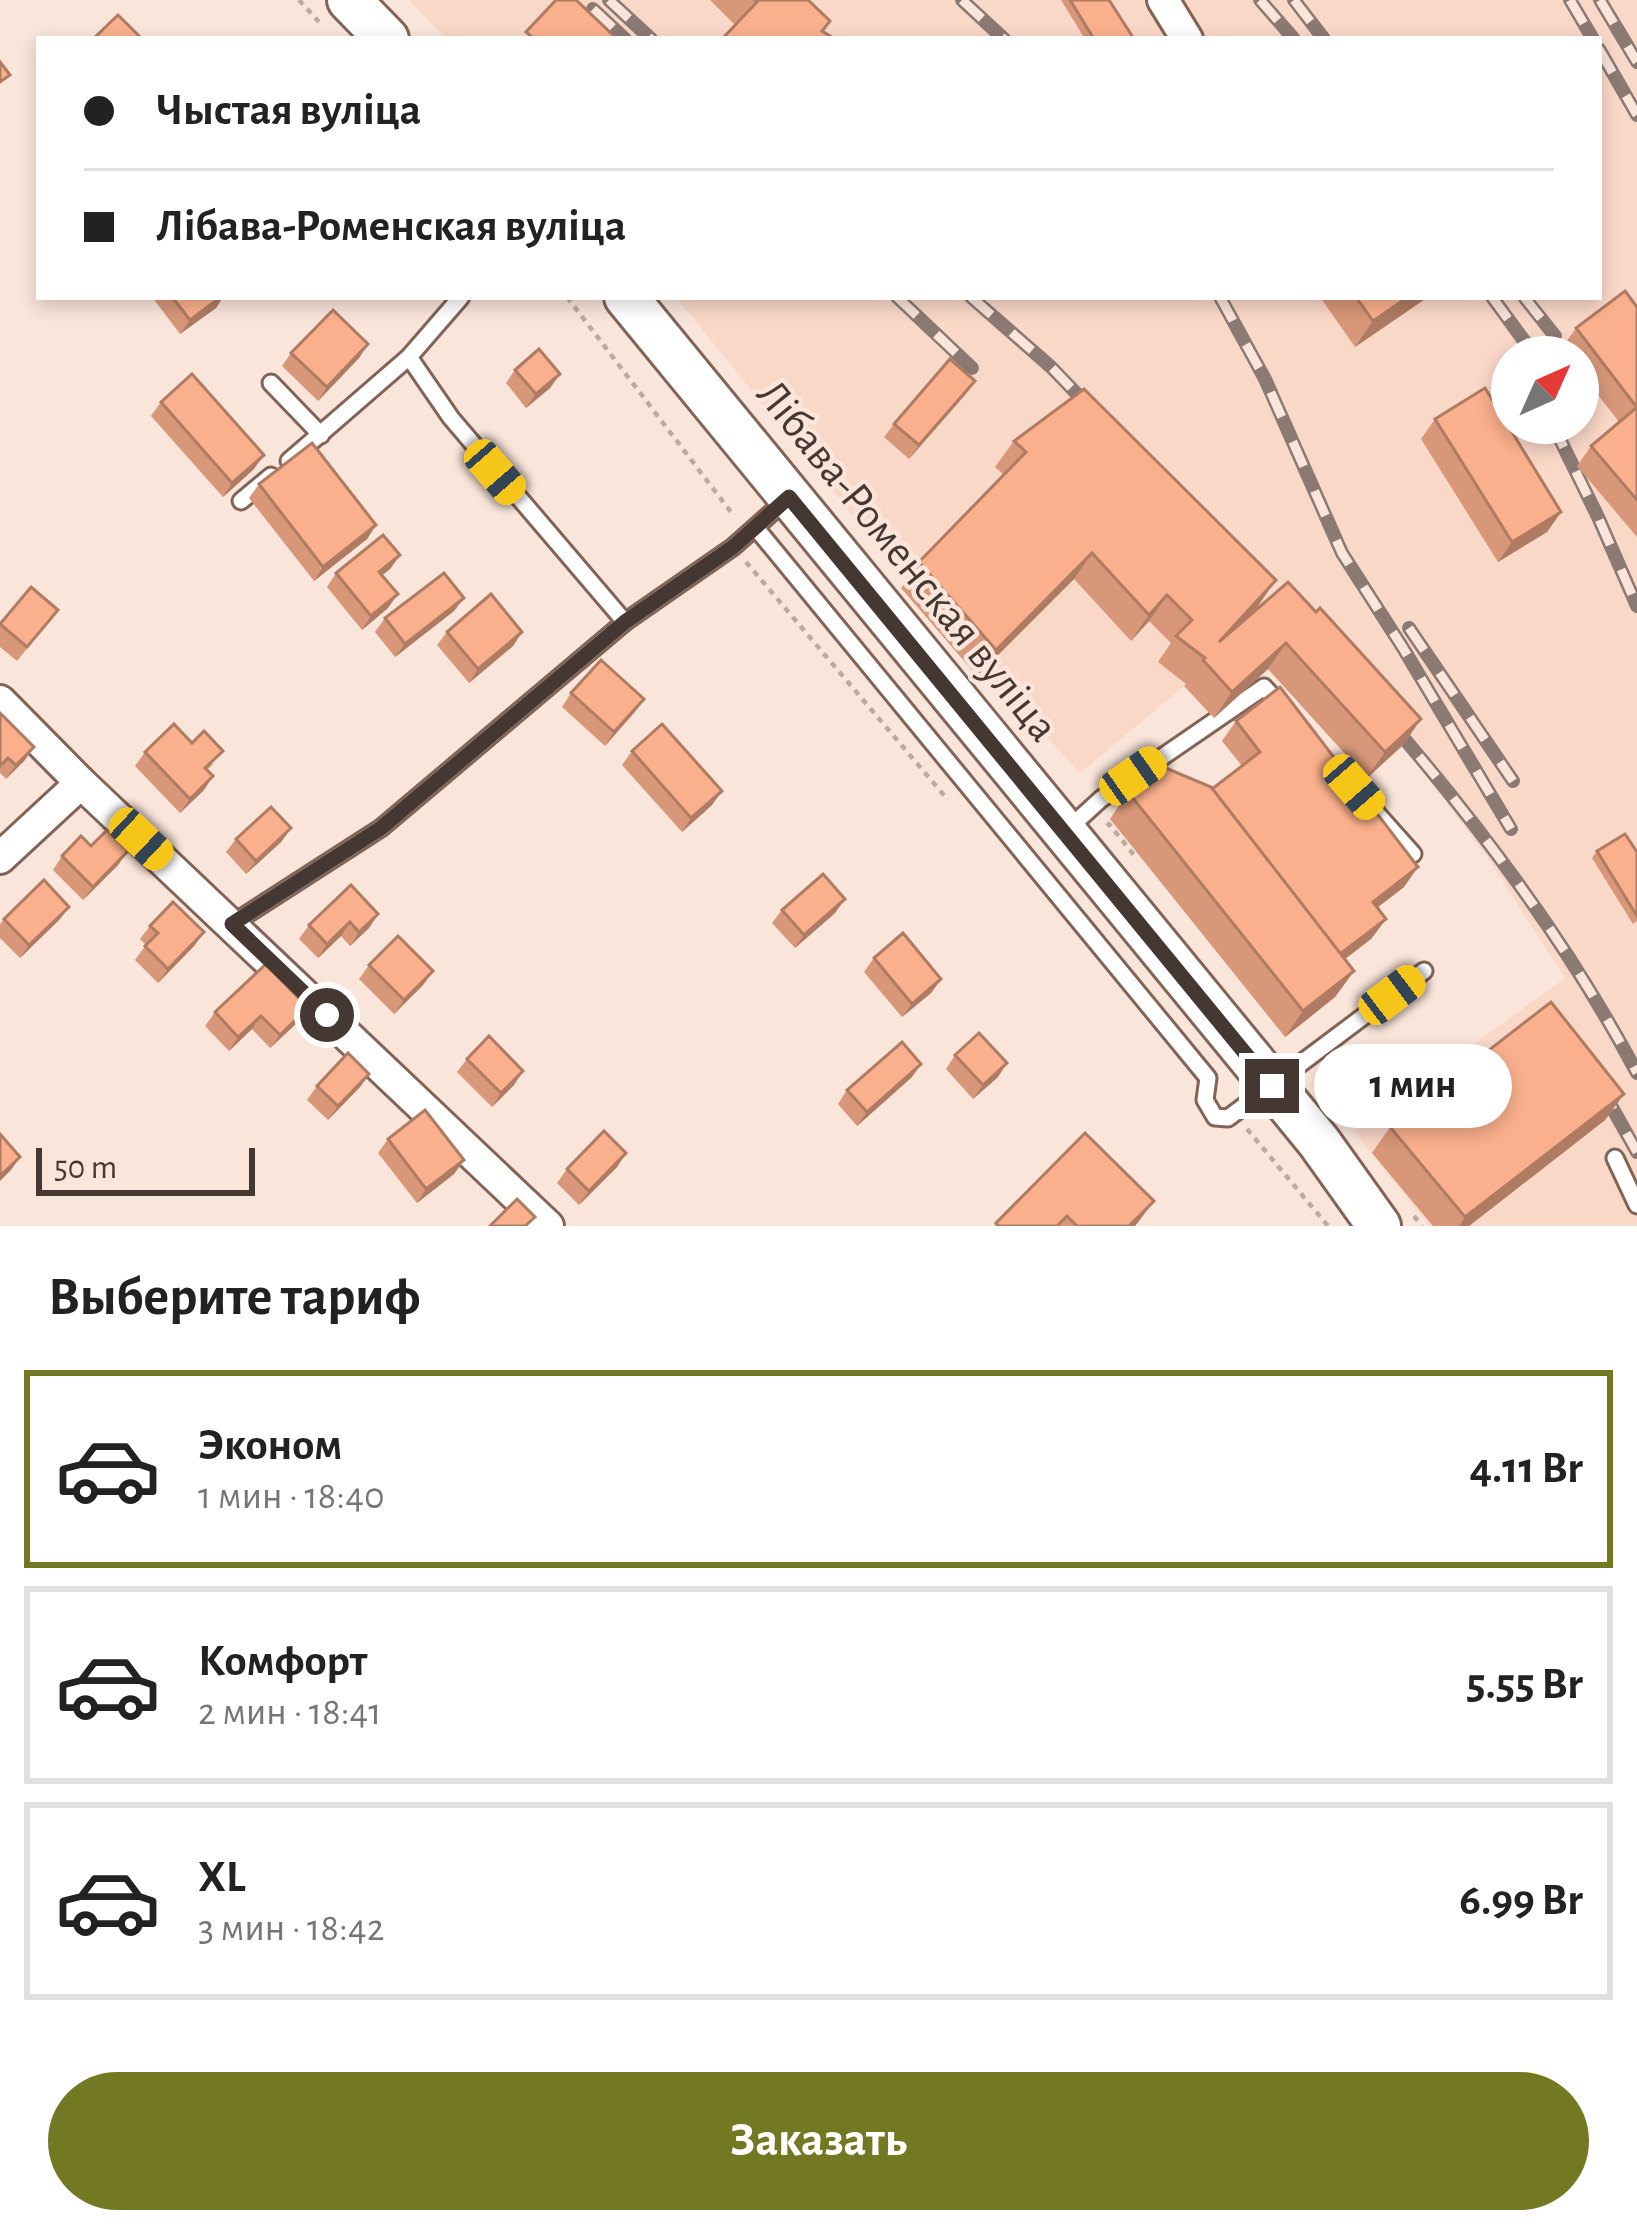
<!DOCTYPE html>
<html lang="ru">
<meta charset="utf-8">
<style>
body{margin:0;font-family:"Alegreya Sans",sans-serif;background:#f6f6f6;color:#222;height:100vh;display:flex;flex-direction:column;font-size:45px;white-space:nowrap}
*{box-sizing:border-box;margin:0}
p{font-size:39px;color:#767676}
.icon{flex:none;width:66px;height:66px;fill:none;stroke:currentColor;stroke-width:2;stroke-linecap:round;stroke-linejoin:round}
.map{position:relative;height:1226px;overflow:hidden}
.sheet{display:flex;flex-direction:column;background:#fff;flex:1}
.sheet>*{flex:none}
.banner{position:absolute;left:36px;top:36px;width:1566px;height:264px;border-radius:0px;box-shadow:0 6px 18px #0003;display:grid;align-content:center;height:264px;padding:0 48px;background:#fff}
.needle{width:78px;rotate:45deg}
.fabs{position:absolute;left:1491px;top:336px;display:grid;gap:24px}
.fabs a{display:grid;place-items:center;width:108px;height:108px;border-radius:50%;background:#fff;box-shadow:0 6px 18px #0003;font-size:60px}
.scale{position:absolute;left:36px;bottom:30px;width:219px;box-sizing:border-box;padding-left:12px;border:6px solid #453731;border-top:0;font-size:33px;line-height:42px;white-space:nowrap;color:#453731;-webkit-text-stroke:9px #fae5db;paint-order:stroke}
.end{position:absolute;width:54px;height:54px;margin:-27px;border:15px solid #453731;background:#fff;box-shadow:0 0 0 6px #fff}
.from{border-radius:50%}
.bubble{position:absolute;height:84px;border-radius:42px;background:#fff;box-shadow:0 6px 18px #0003;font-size:39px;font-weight:700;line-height:84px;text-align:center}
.car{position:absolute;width:36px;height:72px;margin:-36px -18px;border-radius:15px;box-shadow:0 0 9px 3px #0007;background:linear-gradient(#f5c518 24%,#345 0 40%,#f5c518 0 76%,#345 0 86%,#f5c518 0)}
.banner b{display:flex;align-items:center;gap:42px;height:114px;font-size:45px}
.banner b+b{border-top:3px solid #e0e0e0}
.banner i{width:30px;height:30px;background:#222}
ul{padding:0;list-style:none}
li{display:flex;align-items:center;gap:36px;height:198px;margin:0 24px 18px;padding:0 24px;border:6px solid #e0e0e0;border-radius:0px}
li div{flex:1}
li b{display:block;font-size:45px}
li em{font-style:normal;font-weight:700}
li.on{border-color:#737922}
li>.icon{width:108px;height:108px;stroke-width:1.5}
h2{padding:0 48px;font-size:54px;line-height:144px}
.cta{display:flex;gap:24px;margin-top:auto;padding:24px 48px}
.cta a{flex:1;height:138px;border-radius:72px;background:#737922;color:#fff;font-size:48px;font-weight:700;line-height:138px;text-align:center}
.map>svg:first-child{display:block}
</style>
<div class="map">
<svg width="1637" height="1226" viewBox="0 0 1637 1226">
<rect width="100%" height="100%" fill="#fae5db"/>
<path fill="#fad8c8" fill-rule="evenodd" d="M 409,0 L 1637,0 L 1637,1226 L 1429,1226 L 1354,1131 L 1565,978 L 1487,857 L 1403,745 L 1302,635 L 1187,684 L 1080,773 L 936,618 L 676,297 L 1599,297 L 1599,39 L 447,39 ZM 1512,357 L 1578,357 L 1578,423 L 1512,423 Z"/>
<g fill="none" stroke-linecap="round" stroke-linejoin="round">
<g stroke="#816455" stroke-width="21">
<g id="service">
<polyline points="409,357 451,418 625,622"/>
<polyline points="271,383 321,435"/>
<polyline points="289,461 409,357 461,297"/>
<polyline points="241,501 271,476"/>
<polyline points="756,528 1208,1078 1205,1100 1215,1117 1228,1118 1424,971"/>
<polyline points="1364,799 1413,854"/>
<polyline points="1066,831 1101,799 1264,687 1284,709"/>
<polyline points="232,924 381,828 625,622 733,547 786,500"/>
<polyline points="1615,1158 1637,1205"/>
</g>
</g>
<g stroke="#816455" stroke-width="36">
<g id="minor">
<polyline points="1163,0 1187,39"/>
<polyline points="0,701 81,783 548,1226"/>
<polyline points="0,858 81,783"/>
</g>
</g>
<g stroke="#816455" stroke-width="48">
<g id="secondary">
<polyline points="349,0 387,39"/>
<polyline points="626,297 1319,1142 1379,1226"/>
</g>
</g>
<g stroke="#bcaaa1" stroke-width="4.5" stroke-dasharray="6 6" stroke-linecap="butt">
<polyline points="299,0 319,22"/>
<polyline points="567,297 734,516"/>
<polyline points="746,562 948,800"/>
<polyline points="1107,826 1109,824 1134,855"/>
<polyline points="1247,1129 1328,1226"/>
<polyline points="1414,1216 1422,1226"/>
</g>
<use href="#service" stroke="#fff" stroke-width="15"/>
<use href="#minor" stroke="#fff" stroke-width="30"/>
<use href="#secondary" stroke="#fff" stroke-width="42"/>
<g stroke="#8b7a73" stroke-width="14">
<g id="rail">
<polyline points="609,0 651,39"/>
<polyline points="962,0 1004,39"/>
<polyline points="1260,0 1294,39"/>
<polyline points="1294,0 1324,39"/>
<polyline points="1570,0 1593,39"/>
<polyline points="1600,0 1637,62"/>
<polyline points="593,9 625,39"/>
<polyline points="1599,49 1637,115"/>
<polyline points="897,297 972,368"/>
<polyline points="971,297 1051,367 1102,420"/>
<polyline points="1220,297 1265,379 1342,553 1403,648 1511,829"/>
<polyline points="1492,297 1536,357"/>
<polyline points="1524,297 1555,336"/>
<polyline points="1552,423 1598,517 1637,606"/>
<polyline points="1409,628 1513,781"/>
<path d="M 1384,715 C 1480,826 1568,943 1637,1073"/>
<polyline points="1600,1086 1637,1152"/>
</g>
</g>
<use href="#rail" stroke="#fae5db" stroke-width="9" stroke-dasharray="27" stroke-linecap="butt"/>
</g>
<g fill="#d79778">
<polygon points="710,0 808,0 823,32 735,25"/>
<polygon points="1061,0 1109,0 1134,39 1085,39"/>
<polygon points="152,297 223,297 216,308 180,334"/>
<polygon points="1320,297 1428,297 1355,347"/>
<polygon points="1637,307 1637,537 1577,466 1591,446 1619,422 1578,369 1578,357 1569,357 1562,348 1576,328"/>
<polygon points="368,344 359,358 318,401 282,366 291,353"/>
<polygon points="515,370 560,374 550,388 526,408 506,383"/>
<polygon points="975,381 909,459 884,437 894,424"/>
<polygon points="161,402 254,469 223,497 151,416"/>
<polygon points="1435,419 1561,512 1547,532 1498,562 1421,439"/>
<polygon points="1014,441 1258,606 1248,617 1288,582 1403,745 1367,778 1268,669 1214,718 1184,686 1186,684 1158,662 1171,643 1149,621 1131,641 1074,579 977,676 901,588 919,562 1004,475 995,467"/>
<polygon points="259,484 376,525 367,539 314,581 249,498"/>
<polygon points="400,555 390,569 382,575 388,608 362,630 327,587 336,573"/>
<polygon points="58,610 17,661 0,647 0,624"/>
<polygon points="454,611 395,657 375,632 385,618"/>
<polygon points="447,632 522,632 513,646 469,683 437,645"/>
<polygon points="571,693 644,699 605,746 562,707"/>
<polygon points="0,713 34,747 24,761 6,779 0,773"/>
<polygon points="1236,721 1404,887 1377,908 1386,919 1371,939 1345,959 1354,971 1335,997 1285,1037 1110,819 1128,792 1212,789 1242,766 1222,741"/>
<polygon points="632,751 712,805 682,832 622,765"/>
<polygon points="145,752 213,764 207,770 204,790 180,813 135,766"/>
<polygon points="291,828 281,842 246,874 226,852 236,839"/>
<polygon points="91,846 118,865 83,900 53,870 62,856"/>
<polygon points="1597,851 1637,852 1637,921 1633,924 1592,858"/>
<polygon points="69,907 59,920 20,958 0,938 0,924 4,919"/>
<polygon points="782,910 835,913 795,948 772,923"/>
<polygon points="378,914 369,928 350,946 341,936 318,958 299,939 309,925"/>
<polygon points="150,926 204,932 194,946 158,983 135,960 146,945 140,939"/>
<polygon points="874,958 941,979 931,993 902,1017 864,972"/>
<polygon points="266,964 298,1022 270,1048 252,1029 229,1051 205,1026 215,1012"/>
<polygon points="369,965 433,971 423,985 394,1014 359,979"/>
<polygon points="955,1055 998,1077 973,1099 946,1069"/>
<polygon points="467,1059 514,1085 492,1107 457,1072"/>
<polygon points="369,1074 360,1087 328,1120 307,1100 317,1086"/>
<polygon points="912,1077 857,1126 838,1104 847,1090"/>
<polygon points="1624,1094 1605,1120 1469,1226 1433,1226 1372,1153 1390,1127"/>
<polygon points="388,1139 464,1160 454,1174 417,1203 378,1153"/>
<polygon points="626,1153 617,1167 579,1205 557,1183 567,1169"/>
<polygon points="1154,1201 1135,1226 994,1226 996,1223"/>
</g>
<g fill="#af7b62">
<polygon points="221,297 223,297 216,308 180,334 190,320"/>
<polygon points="1408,297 1428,297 1355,347 1373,321"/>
<polygon points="368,344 359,358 318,401 327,387"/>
<polygon points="560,374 550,388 526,408 536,394"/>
<polygon points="975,381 965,395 909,459 919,445"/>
<polygon points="264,455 254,469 223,497 232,483"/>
<polygon points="1561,512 1547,532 1498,562 1512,542"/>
<polygon points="376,525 367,539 314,581 323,567"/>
<polygon points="1092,553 1074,579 977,676 996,650"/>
<polygon points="400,555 390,569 370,585 379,572"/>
<polygon points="1276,580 1258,606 1206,663 1219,642"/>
<polygon points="398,594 388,608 362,630 371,616"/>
<polygon points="1167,595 1149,621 1131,641 1149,615"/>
<polygon points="464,598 454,611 395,657 405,644"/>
<polygon points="522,632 513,646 469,683 478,669"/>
<polygon points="1286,643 1268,669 1214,718 1232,692"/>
<polygon points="644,699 634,713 605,746 614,732"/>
<polygon points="1421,719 1403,745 1367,778 1385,752"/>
<polygon points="34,747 24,761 6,779 16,765"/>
<polygon points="213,776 204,790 180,813 190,799"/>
<polygon points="722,791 712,805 682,832 691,818"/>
<polygon points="291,828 281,842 246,874 256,861"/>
<polygon points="128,851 118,865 83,900 93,887"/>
<polygon points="1418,867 1404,887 1358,922 1373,902"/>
<polygon points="845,899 835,913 795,948 804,935"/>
<polygon points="69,907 59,920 20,958 29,945"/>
<polygon points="378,914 369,928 350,946 359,932"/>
<polygon points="1386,919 1371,939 1320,978 1334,958"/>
<polygon points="350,922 341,936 318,958 327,944"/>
<polygon points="204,932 194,946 158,983 168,969"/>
<polygon points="433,971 423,985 394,1014 404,1000"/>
<polygon points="1354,971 1335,997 1285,1037 1303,1011"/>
<polygon points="941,979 931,993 902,1017 912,1004"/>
<polygon points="308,1008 298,1022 270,1048 280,1035"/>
<polygon points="261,1016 252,1029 229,1051 238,1037"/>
<polygon points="1007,1063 998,1077 973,1099 983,1085"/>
<polygon points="921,1064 912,1077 857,1126 867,1112"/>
<polygon points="523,1071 514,1085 492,1107 501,1093"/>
<polygon points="369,1074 360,1087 328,1120 338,1106"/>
<polygon points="1624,1094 1605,1120 1469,1226 1459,1226 1465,1217"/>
<polygon points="626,1153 617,1167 579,1205 589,1191"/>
<polygon points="20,1157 11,1170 0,1181 0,1176"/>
<polygon points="464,1160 454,1174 417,1203 426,1189"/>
<polygon points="1154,1201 1135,1226 1129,1226"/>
</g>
<g fill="#fab08c" stroke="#af7b62" stroke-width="3">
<polygon points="556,0 576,0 614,36 611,39 534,39 526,32"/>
<polygon points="755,0 808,0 830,21 822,31 835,39 722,39 757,2"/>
<polygon points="1070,0 1109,0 1134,39 1094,39"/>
<polygon points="118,15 142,39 93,39"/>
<polygon points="0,62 10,75 0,82"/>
<polygon points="1625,291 1637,307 1637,404 1635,405 1576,328"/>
<polygon points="172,297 221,297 190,320"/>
<polygon points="1356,297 1408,297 1373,321"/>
<polygon points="333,310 368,344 327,387 291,353"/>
<polygon points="539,349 560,374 536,394 515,370"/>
<polygon points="950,359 975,381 919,445 894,424"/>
<polygon points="192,374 264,455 232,483 161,402"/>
<polygon points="1485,388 1561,512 1512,542 1435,419"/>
<polygon points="1084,389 1276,580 1219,642 1288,582 1316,612 1320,608 1421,719 1385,752 1286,643 1232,692 1203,660 1205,658 1176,636 1192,620 1167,595 1149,615 1092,553 996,650 919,562 1026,452 1014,441"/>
<polygon points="1636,408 1637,409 1637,500 1591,446"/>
<polygon points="312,443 376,525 323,567 259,484"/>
<polygon points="383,535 400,555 379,572 398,594 371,616 336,573"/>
<polygon points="444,573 464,598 405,644 385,618"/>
<polygon points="31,587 58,610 27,647 0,624"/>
<polygon points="491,594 522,632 478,669 447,632"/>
<polygon points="601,660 644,699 614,732 571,693"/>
<polygon points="1280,687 1418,867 1373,902 1386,919 1340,954 1212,789 1260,752 1236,721"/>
<polygon points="0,713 34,747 16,765 8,758 0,766"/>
<polygon points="174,724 192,743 204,731 223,751 205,768 213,776 190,799 145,752"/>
<polygon points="662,724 722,791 691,818 632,751"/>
<polygon points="1161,766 1211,787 1354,971 1303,1011 1128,792"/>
<polygon points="271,807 291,828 256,861 236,839"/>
<polygon points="107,830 128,851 93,887 62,856 81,836 91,846"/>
<polygon points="1625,834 1637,852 1637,916 1597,851"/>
<polygon points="823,874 845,899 804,935 782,910"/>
<polygon points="44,880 69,907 29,945 4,919"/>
<polygon points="351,885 378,914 359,932 350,922 327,944 309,925"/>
<polygon points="173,902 204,932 168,969 145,946 158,933 150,926"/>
<polygon points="903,933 941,979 912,1004 874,958"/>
<polygon points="398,936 433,971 404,1000 369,965"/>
<polygon points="266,964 308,1008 280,1035 261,1016 238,1037 215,1012"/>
<polygon points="1551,1002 1624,1094 1465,1217 1390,1127"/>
<polygon points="979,1033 1007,1063 983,1085 955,1055"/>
<polygon points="489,1036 523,1071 501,1093 467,1059"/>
<polygon points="902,1042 921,1064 867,1112 847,1090"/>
<polygon points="348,1053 369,1074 338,1106 317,1086"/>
<polygon points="425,1110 464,1160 426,1189 388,1139"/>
<polygon points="604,1131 626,1153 589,1191 567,1169"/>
<polygon points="1085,1133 1154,1201 1129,1226 1077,1226 1067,1216 1057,1226 999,1226 996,1223"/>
<polygon points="0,1134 20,1157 0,1176"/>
<polygon points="517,1199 535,1217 525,1226 490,1226"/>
</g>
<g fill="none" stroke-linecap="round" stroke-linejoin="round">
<polyline stroke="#453731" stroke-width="15" points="327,1015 232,924 381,828 625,622 733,547 789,497 1272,1086"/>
</g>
<g text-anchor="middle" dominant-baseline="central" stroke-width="9" stroke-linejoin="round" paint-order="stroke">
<g font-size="45" fill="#453731" stroke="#fae5db">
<text transform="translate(907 561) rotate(51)">Лібава-Роменская вуліца</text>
</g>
</g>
</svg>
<div class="fabs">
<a><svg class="needle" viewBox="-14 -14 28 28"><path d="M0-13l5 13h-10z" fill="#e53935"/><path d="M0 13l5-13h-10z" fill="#767676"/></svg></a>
</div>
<div class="scale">50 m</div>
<i class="end from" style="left:327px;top:1015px"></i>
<i class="end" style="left:1272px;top:1086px"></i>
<div class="bubble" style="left:1314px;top:1044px;width:198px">1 мин</div>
<i class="car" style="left:495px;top:472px;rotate:139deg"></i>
<i class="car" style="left:1133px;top:776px;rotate:55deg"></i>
<i class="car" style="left:1354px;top:787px;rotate:139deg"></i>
<i class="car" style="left:141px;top:839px;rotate:133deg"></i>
<i class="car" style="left:1392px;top:995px;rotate:53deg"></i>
<div class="banner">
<b><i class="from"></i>Чыстая вуліца</b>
<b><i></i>Лібава-Роменская вуліца</b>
</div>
</div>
<section class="sheet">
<h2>Выберите тариф</h2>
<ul>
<li class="on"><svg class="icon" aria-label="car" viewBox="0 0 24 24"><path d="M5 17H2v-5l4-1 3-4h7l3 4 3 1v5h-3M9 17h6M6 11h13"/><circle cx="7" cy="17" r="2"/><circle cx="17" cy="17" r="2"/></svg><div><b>Эконом</b><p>1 мин · 18:40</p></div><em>4.11 Br</em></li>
<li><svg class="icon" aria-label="car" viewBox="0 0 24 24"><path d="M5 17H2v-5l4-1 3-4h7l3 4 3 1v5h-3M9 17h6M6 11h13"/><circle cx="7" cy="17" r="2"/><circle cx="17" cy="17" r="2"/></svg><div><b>Комфорт</b><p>2 мин · 18:41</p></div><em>5.55 Br</em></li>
<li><svg class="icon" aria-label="car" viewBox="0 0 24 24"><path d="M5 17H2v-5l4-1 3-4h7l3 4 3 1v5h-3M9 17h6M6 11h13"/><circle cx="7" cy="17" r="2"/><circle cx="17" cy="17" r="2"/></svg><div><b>XL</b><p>3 мин · 18:42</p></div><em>6.99 Br</em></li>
</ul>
<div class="cta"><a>Заказать</a></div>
</section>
